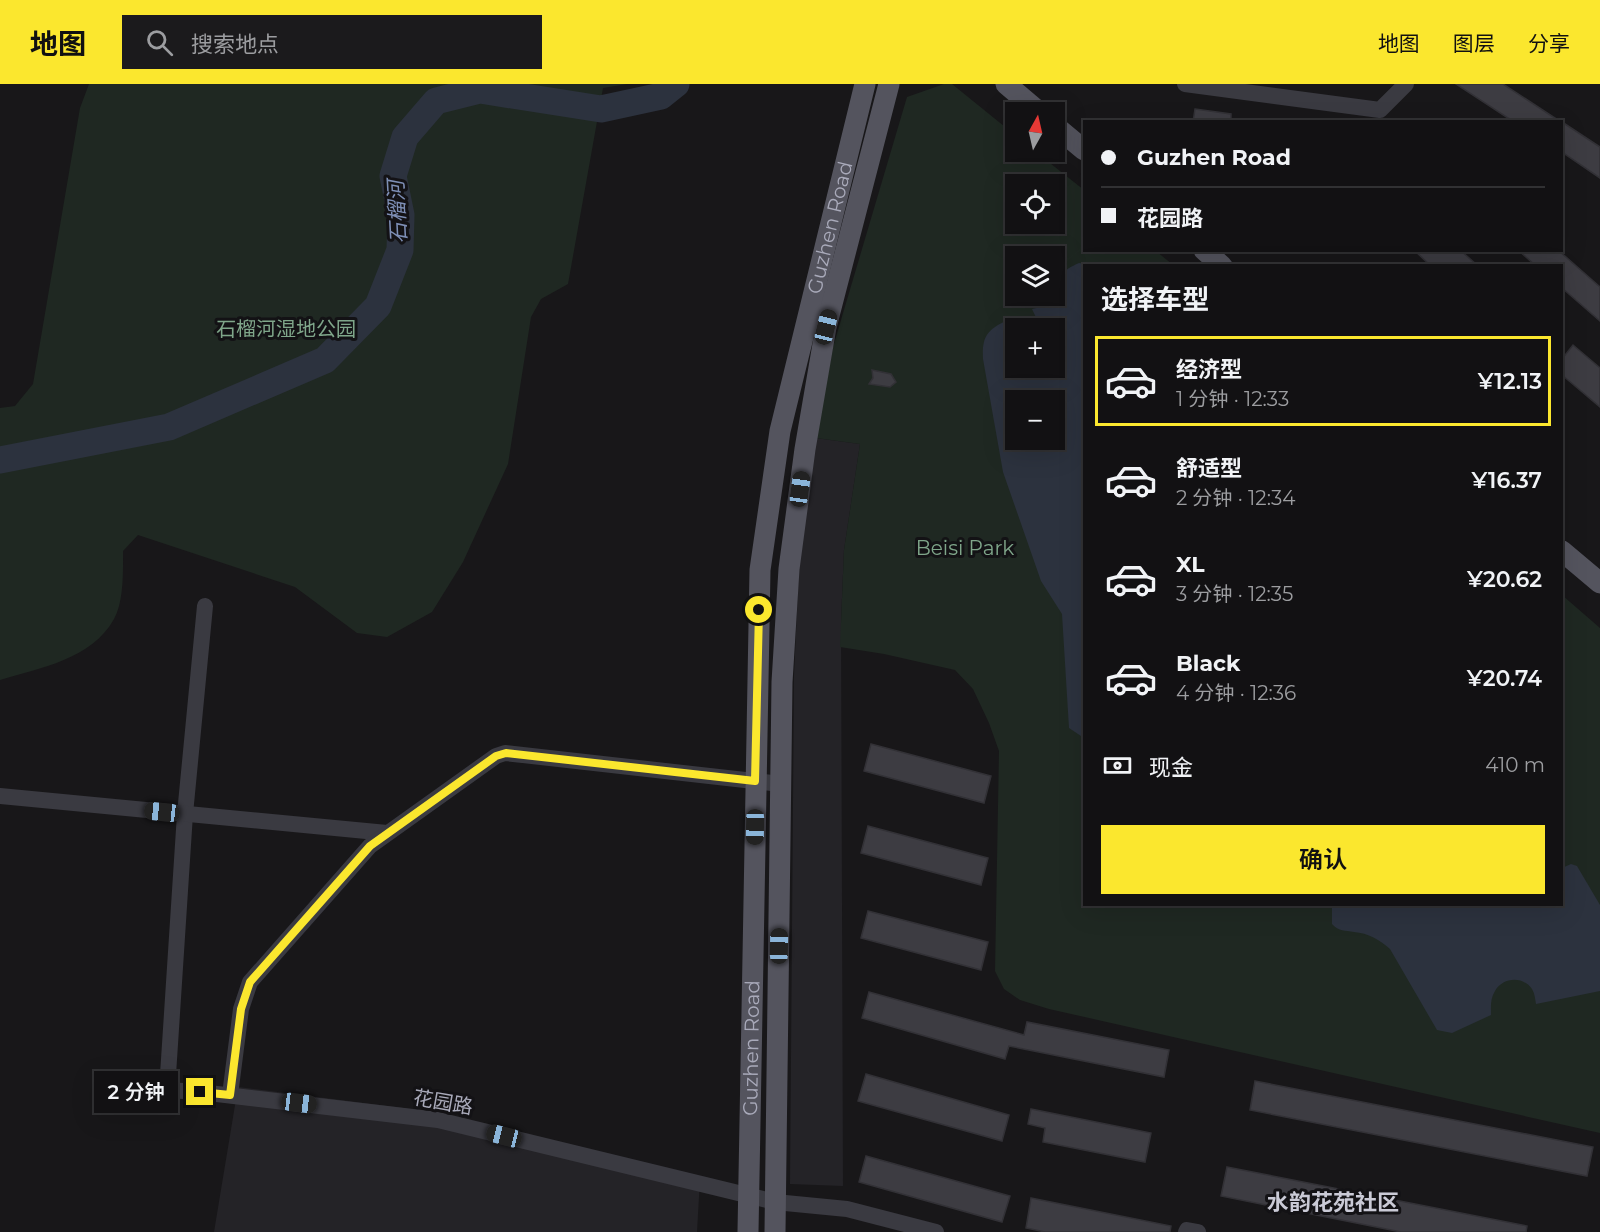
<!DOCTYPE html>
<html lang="zh">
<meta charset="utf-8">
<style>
body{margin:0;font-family:Montserrat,"Noto Sans SC",sans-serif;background:#1b1a1c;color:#f1f3f6;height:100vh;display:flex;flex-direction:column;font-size:22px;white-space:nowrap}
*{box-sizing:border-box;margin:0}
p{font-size:20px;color:#9c9da0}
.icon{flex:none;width:33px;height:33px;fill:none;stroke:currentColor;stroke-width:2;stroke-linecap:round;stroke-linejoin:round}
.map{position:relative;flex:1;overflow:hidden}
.drawer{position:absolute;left:1083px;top:180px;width:480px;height:642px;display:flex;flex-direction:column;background:#121113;border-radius:0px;box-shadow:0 6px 24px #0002,0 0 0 2px #313133}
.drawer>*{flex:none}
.guide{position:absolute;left:1083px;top:36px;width:480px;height:132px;border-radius:0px;box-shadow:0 6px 24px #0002,0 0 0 2px #313133;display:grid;align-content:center;height:132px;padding:0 18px;background:#121113}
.needle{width:39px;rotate:8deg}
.fabs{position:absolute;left:1005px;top:18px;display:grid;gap:12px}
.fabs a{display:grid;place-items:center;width:60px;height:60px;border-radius:0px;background:#121113;box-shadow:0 6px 24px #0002,0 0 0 2px #313133;font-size:30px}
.end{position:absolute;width:27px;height:27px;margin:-14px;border:8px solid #fbe72e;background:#111;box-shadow:0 0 0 3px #111}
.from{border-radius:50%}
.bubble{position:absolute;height:42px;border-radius:0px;background:#121113;box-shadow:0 6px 24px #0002,0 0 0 2px #313133;font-size:20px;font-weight:600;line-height:42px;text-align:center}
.car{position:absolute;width:18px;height:36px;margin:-18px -9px;border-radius:8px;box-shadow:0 0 4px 2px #0007;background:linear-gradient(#222 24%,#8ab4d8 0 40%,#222 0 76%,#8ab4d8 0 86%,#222 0)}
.guide b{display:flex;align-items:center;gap:21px;height:57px;font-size:22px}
.guide b+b{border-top:2px solid #313133}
.guide i{width:15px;height:15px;background:#f1f3f6}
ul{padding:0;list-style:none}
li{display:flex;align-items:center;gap:18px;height:90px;margin:0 12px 9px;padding:0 6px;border:3px solid transparent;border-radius:0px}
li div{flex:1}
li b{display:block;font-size:22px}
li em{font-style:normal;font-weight:600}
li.on{border-color:#fbe72e}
li>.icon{width:54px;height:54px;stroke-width:1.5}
h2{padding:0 18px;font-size:27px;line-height:72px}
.pay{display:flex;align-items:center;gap:15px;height:66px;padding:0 18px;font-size:22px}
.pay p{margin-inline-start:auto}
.action{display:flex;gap:12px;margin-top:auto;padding:12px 18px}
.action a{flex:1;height:69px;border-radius:0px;background:#fbe72e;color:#111;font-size:24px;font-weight:600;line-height:69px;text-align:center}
header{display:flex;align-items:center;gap:36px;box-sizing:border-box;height:84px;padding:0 30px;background:#fbe72e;color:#111}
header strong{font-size:28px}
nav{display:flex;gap:33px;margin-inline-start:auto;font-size:21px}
.search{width:420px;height:54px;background:#1b1a1c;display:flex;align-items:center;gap:15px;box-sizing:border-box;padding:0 21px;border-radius:0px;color:#9c9da0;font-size:22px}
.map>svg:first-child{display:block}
</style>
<header>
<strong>地图</strong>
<div class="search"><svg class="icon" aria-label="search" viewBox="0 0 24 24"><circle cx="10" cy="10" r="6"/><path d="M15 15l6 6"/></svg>搜索地点</div>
<nav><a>地图</a><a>图层</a><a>分享</a></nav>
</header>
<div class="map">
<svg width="1600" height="1148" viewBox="0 0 1600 1148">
<rect width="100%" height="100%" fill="#181719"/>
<g fill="#242327">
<polygon points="816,354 860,360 844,466 841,538 843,1102 790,1100 794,591 800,463"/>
<polygon points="238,1003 435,1028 700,1095 697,1148 214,1148"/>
</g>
<g fill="#1f2822" fill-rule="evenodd">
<path d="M 89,0 L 627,0 L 603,4 L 568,200 L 541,215 L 531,233 L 508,380 L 463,478 L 432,528 L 387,553 L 357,549 L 295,503 L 138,451 L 123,467 C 123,487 124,517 114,535 C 92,575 40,584 0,596 L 0,324 L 15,322 L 33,300 L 80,24 Z"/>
<path d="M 944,0 L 952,0 L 1015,51 L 1016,68 L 1036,68 L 1084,106 L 1084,166 L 1156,167 L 1173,181 L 1084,182 L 1084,820 L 1562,820 L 1562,511 L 1600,544 L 1600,1049 L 1049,925 L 1020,916 L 1004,905 L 995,887 L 999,667 L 989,639 L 973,605 L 955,586 L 884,570 L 840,563 L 844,466 L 860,360 L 816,354 L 833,263 L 907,13 ZM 1016,100 L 1054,100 L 1054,140 L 1016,140 ZM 1016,172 L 1054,172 L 1054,212 L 1016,212 ZM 1016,244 L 1054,244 L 1054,284 L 1016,284 ZM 1016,316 L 1054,316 L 1054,356 L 1016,356 Z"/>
</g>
<g fill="#2c323e" fill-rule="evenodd">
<path d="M 1079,179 L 1092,181 L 1084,182 L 1084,654 L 1069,644 L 1062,530 L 1041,497 L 1003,388 L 983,275 C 982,254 986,246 1006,237 L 1015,253 L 1016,284 L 1054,284 L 1054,244 L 1041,244 L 1032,225 L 1045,222 L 1050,212 L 1054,212 C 1054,194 1063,186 1079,179 ZM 1016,316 L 1054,316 L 1054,356 L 1016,356 Z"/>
<path d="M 1571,780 L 1577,782 L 1600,821 L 1600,907 L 1536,920 C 1535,915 1535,910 1532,905 C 1523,892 1503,893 1495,907 C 1490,915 1491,923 1491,931 L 1452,949 L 1437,946 L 1390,865 C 1380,856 1368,849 1354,848 C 1345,846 1339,848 1332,840 L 1332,821 L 1562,820 L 1562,784 Z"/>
</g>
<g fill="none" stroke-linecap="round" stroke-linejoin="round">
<polyline stroke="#2c323e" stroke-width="27" points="0,376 169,343 325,276 378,222 400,166 401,131 393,92 405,53 436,17 480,6 601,25 661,12 676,0"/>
</g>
<g fill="#3d3c42" stroke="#323136" stroke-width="1.5">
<polygon points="1456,0 1503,0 1561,38 1514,38"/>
<polygon points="1195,25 1231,30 1231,38 1193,38"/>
<polygon points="1562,38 1600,63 1600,94 1562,68"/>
<polygon points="1414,166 1460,166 1478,182 1431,182"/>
<polygon points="1518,166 1558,166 1600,203 1600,237 1562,204 1562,182 1536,182"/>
<polygon points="1573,261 1600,284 1600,323 1562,291 1562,275"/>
<polygon points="872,286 891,290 896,298 890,303 869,300 873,294"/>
<polygon points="871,660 991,692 984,719 864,687"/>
<polygon points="868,742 988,774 981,801 861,769"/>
<polygon points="868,827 988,858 981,886 861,854"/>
<polygon points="869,908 1024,951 1027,938 1169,966 1164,993 1009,962 1005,975 862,934"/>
<polygon points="866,990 1009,1031 1002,1057 858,1017"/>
<polygon points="1255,997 1593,1063 1587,1092 1250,1026"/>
<polygon points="1031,1025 1151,1049 1145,1078 1043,1058 1045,1044 1028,1040"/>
<polygon points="866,1072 1010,1112 1002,1138 859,1098"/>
<polygon points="1227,1083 1527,1142 1526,1148 1401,1148 1221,1112"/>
<polygon points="1031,1114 1171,1142 1170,1148 1045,1148 1026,1144"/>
</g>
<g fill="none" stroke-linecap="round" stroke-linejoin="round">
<g stroke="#3a3a41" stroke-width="16">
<polyline points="1185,0 1380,26 1406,0"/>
<polyline points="205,522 185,730 167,1006 200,1008 438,1036 775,1118 847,1125 936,1148"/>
<polyline points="0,712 387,749"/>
<polyline points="230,1011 241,925 250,898 370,762 496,672 505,669 781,700"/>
<polyline points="1186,1148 1187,1146 1198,1148"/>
</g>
<g stroke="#54545e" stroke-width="21">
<polyline points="1006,0 1039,28"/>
<polyline points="1054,41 1084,66"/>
<polyline points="1204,166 1222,182"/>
<polyline points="1562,467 1600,499"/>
<path id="s1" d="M 748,1148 L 760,486 L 780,347 L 865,0"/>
<polyline points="775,1148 782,598 789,485 805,365 826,243 889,0"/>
</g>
</g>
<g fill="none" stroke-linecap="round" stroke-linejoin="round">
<polyline stroke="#fbe72e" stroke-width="8" points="200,1008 230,1011 241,925 250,898 370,762 496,672 506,669 755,697 759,526"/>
</g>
<g text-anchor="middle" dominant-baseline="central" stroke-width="6" stroke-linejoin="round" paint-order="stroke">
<g font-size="20" fill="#a9aaba" stroke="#131215">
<text stroke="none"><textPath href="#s1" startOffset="1012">Guzhen Road</textPath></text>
<text stroke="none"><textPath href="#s1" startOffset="184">Guzhen Road</textPath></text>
<text transform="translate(443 1018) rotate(10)">花园路</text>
</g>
<g font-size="20" fill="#7fa68a" stroke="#131215">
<text x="286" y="245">石榴河湿地公园</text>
<text x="965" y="464">Beisi Park</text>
</g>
<g font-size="21" font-style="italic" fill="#7e8fb6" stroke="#131215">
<text transform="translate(397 128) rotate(-93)">石榴河</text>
</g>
<g font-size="22" font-weight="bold" fill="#cacad6" stroke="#131215">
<text x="1333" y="1118">水韵花苑社区</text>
</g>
</g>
</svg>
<div class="fabs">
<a><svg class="needle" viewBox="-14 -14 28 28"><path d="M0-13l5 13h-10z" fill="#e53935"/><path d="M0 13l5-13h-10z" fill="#9c9da0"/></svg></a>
<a><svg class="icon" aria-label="locate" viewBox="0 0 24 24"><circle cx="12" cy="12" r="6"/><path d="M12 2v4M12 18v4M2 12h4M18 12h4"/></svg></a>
<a><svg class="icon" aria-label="layers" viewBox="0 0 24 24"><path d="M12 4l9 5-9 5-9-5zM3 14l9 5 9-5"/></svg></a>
<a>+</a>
<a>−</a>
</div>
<i class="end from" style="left:759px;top:526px"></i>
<i class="end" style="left:200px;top:1008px"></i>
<div class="bubble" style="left:94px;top:987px;width:84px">2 分钟</div>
<i class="car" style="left:826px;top:243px;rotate:14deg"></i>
<i class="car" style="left:800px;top:405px;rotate:8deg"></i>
<i class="car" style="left:162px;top:728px;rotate:276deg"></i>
<i class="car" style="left:755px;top:743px;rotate:181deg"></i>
<i class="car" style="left:779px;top:862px;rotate:1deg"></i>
<i class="car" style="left:299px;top:1019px;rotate:97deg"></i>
<i class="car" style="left:504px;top:1052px;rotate:284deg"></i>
<div class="guide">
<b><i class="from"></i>Guzhen Road</b>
<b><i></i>花园路</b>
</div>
<section class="drawer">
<h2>选择车型</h2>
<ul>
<li class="on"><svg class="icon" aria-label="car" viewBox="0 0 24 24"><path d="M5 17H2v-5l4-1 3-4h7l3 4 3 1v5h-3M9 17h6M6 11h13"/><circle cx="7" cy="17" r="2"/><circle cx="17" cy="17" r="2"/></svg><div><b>经济型</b><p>1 分钟 · 12:33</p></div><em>¥12.13</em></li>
<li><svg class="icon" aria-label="car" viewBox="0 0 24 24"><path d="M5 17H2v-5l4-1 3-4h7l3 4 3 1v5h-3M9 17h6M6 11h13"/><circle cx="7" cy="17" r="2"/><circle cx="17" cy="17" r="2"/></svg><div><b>舒适型</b><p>2 分钟 · 12:34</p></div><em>¥16.37</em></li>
<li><svg class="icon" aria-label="car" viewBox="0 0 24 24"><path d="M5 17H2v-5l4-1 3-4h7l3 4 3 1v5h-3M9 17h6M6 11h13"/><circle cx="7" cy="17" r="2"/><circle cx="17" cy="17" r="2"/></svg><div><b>XL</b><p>3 分钟 · 12:35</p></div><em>¥20.62</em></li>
<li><svg class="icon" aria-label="car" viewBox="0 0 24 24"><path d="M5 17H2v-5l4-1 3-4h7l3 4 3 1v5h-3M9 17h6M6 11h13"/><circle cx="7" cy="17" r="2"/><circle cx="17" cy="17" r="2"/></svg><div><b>Black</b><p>4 分钟 · 12:36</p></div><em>¥20.74</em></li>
</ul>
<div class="pay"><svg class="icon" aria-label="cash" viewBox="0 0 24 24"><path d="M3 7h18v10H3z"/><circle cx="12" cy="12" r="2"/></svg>现金<p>410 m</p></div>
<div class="action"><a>确认</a></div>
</section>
</div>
